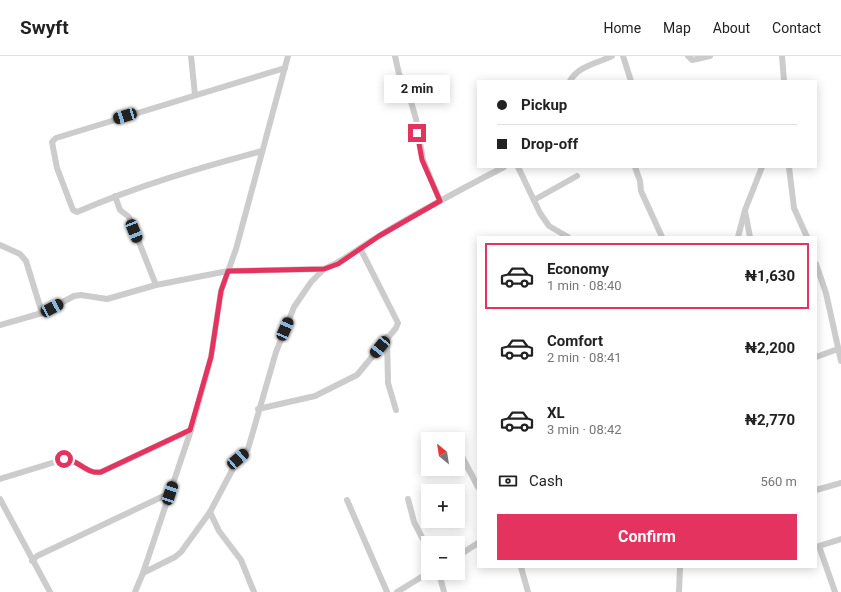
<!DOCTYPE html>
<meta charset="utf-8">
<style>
body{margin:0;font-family:Roboto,sans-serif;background:#f2f2f2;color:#222;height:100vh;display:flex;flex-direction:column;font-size:15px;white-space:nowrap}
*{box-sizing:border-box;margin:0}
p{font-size:13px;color:#767676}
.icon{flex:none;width:22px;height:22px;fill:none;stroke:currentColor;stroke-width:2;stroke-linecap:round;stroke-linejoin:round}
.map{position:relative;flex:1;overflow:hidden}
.drawer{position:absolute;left:477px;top:180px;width:340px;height:332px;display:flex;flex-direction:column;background:#fff;border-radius:0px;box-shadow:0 2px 10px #0003}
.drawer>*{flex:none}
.banner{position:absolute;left:477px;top:24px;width:340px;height:88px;border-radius:0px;box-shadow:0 2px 10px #0003;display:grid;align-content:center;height:88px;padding:0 20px;background:#fff}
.needle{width:26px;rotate:330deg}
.controls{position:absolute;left:421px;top:376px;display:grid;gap:8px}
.controls a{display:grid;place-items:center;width:44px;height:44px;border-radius:0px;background:#fff;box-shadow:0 2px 10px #0003;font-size:20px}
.end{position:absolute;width:18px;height:18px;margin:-9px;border:5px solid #e4335e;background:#fff;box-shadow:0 0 0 2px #fff}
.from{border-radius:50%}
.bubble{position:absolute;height:28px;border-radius:0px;background:#fff;box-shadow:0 2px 10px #0003;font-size:13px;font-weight:700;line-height:28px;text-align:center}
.car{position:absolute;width:12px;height:24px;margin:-12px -6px;border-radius:5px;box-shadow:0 0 3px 1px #0007;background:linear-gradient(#222 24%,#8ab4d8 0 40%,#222 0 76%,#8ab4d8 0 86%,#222 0)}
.banner b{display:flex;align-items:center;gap:14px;height:38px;font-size:15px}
.banner b+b{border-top:1px solid #e0e0e0}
.banner i{width:10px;height:10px;background:#222}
ul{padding:7px 0 0;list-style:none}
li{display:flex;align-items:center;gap:12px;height:66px;margin:0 8px 6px;padding:0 12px;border:2px solid transparent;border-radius:0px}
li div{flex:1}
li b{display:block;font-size:15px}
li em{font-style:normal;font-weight:700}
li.on{border-color:#e4335e}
li>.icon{width:36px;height:36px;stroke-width:1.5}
.pay{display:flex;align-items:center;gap:10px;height:44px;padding:0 20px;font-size:15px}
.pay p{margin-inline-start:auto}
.primary-button{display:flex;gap:8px;margin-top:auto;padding:8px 20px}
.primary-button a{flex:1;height:46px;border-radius:0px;background:#e4335e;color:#fff;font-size:16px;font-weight:700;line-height:46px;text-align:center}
header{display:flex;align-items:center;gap:24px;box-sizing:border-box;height:56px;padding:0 20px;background:#fff;border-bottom:1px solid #e0e0e0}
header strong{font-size:19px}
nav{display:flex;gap:22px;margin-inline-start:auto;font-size:14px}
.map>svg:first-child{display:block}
</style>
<header>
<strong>Swyft</strong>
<nav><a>Home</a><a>Map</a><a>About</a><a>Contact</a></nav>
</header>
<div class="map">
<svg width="841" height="536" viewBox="0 0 841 536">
<rect width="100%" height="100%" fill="#fff"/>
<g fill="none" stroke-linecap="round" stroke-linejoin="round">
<g stroke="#ccc" stroke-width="6">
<polyline points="191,0 195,39"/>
<polyline points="395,0 399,18 407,32 416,63 423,104 440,145"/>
<polyline points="623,0 631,25"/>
<polyline points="688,0 692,4 710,0"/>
<polyline points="782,0 784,25"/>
<path d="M 570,25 C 578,10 598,7 612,0"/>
<path d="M 262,95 C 199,112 137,130 77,156 L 73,154 L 57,112 L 52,86 L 56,82 L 285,12"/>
<polyline points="518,111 540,157 549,170 568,181"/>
<polyline points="635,111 640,125 641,135 662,181"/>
<polyline points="789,111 794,152 807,181"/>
<polyline points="115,140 120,154 129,161 156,229"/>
<polyline points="534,144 577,120"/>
<polyline points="745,155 750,181"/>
<polyline points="738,181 745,154 762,111"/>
<polyline points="0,189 20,198 26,205 42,257"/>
<polyline points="816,208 826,237 841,305"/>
<path d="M 0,269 L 42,257 L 74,240 L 81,239 L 107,243 L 156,229 L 228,215 L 324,213 C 344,205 360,191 379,180 C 419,155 462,133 504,111"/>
<polyline points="387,281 388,327 396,354"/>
<polyline points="816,301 838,293"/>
<polyline points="258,353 315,340 357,319 396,272 398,267 360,192"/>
<polyline points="458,393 478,431"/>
<path d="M 0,423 L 65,403 C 78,403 87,419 101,416 L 191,374"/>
<polyline points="816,434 841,427"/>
<polyline points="0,443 50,536"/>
<polyline points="408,443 414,466 428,493"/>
<polyline points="347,444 387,536"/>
<polyline points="210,456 219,475 241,504 254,536"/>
<polyline points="458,500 478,487"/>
<polyline points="32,505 37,500 170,437"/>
<polyline points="521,511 528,536"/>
<polyline points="143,517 175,501 181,496 210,456 238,403 248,393 276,296 294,251 311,226 324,213"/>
<polyline points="439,517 444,536"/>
<polyline points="135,536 143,517 191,374 211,301 221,235 236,193 288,0"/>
<polyline points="397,536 428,517"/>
<polyline points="679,536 680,511"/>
<polyline points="835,536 819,490 841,483"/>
</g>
</g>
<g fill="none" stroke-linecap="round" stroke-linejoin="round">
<path stroke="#e4335e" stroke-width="5" d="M 64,403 C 78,403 87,419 101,416 L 190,374 L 211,301 L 221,235 L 228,215 L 324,213 L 338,208 L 379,180 L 440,145 L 422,104 L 417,77"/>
</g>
</svg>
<div class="controls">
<a><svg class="needle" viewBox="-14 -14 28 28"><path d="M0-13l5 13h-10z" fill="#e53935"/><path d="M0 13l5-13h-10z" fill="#767676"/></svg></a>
<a>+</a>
<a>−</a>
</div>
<i class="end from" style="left:64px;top:403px"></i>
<i class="end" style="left:417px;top:77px"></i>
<div class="bubble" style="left:384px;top:19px;width:66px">2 min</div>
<i class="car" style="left:125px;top:60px;rotate:253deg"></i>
<i class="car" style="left:134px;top:175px;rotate:158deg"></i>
<i class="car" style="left:52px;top:252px;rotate:62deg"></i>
<i class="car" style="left:285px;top:273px;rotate:23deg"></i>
<i class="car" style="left:380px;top:291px;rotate:219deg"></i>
<i class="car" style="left:238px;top:403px;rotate:49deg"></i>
<i class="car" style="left:170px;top:437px;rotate:18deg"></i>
<div class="banner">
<b><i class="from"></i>Pickup</b>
<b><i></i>Drop-off</b>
</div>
<section class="drawer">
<ul>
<li class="on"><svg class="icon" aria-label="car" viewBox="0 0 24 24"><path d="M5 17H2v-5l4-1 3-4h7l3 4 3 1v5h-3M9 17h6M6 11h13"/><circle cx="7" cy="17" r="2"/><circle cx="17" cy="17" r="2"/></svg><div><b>Economy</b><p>1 min · 08:40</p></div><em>₦1,630</em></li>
<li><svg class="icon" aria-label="car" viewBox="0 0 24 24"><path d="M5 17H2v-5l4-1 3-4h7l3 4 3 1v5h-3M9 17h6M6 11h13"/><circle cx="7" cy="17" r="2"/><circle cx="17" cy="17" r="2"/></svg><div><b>Comfort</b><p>2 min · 08:41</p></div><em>₦2,200</em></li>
<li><svg class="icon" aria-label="car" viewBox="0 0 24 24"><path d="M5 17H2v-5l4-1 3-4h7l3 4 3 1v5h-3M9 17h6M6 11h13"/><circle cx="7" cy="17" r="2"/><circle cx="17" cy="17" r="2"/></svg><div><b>XL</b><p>3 min · 08:42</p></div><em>₦2,770</em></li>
</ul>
<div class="pay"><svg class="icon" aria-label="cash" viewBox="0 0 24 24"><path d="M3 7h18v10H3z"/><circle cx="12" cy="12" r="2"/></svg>Cash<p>560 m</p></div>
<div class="primary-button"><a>Confirm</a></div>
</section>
</div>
